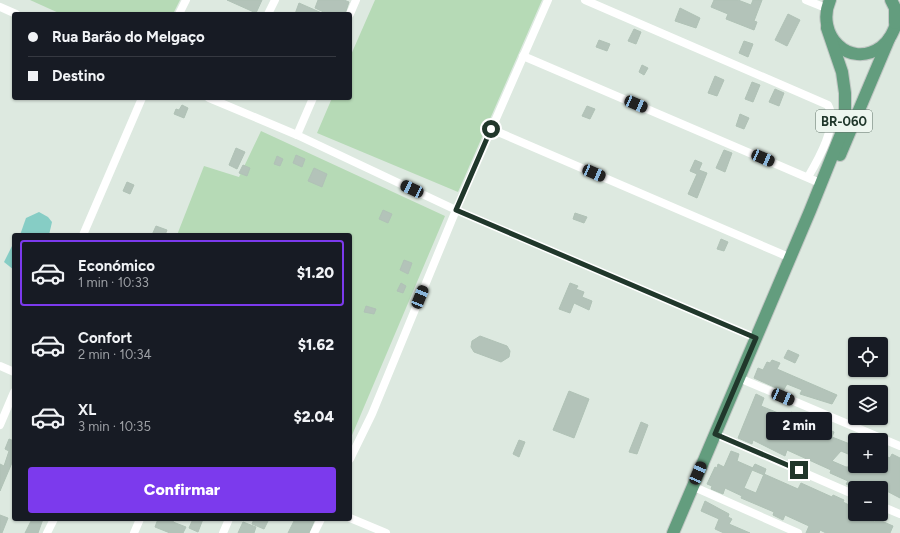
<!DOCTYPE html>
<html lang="es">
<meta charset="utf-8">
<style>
body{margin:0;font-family:Figtree,sans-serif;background:#242831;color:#f1f3f6;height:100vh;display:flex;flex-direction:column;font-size:15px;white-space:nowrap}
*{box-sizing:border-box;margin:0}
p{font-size:13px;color:#9ea1a6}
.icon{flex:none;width:22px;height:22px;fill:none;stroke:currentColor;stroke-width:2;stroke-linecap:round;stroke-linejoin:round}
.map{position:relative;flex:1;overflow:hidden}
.side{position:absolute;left:12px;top:233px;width:340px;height:288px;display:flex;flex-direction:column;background:#171b24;border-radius:4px;box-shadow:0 1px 3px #0004}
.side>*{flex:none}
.hud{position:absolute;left:12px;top:12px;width:340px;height:88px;border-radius:4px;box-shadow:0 1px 3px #0004;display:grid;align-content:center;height:88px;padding:0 16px;background:#171b24}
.controls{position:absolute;left:848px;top:337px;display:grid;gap:8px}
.controls a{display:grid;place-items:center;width:40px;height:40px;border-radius:4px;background:#171b24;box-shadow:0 1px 3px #0004;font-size:20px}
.end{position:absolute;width:18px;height:18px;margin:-9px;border:5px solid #20372b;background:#fff;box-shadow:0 0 0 2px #fff}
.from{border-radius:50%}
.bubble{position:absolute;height:28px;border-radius:4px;background:#171b24;box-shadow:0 1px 3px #0004;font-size:13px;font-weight:800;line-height:28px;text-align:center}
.car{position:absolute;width:12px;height:24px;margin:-12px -6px;border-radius:5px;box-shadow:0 0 3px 1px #0007;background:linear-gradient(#222 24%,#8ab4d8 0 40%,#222 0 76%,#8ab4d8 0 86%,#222 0)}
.hud b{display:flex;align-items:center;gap:14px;height:38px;font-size:15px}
.hud b+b{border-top:1px solid #363941}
.hud i{width:10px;height:10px;background:#f1f3f6}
ul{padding:7px 0 0;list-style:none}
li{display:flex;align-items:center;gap:12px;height:66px;margin:0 8px 6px;padding:0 8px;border:2px solid transparent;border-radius:4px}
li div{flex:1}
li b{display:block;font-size:15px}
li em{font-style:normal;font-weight:800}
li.on{border-color:#7c3aed}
li>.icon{width:36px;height:36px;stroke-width:1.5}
.cta{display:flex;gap:8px;margin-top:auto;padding:8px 16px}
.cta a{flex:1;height:46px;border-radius:4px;background:#7c3aed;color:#fff;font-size:16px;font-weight:800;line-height:46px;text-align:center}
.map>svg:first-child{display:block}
</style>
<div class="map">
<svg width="900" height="533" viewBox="0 0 900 533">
<rect width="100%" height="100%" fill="#dde9e0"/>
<g fill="#b6dab6">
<polygon points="30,0 180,0 173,14 61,14"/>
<polygon points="375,0 542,0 458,192 317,133 332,98 350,98 350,57"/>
<polygon points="261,131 445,216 350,440 350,235 177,235 204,166 239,177"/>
</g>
<g fill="#86cdc5">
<polygon points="39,212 48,217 52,222 49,235 20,235 26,218"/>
<polygon points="14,242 14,270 4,262"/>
</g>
<g fill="#b3c3b9" stroke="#b0c2b6">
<polygon points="227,0 262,0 256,13"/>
<polygon points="318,0 344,0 349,2 345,14 328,14 315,8"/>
<polygon points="714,0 738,0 751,5 753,0 762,0 754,21 757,22 754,30 726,19 728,14 711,7"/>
<polygon points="299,3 324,14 295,14"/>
<polygon points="680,8 700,18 696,28 675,21"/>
<polygon points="788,14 800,20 787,46 775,40"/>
<polygon points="634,29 641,32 636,44 628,41"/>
<polygon points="599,40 610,44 607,51 596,47"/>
<polygon points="744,41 753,44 748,57 739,53"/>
<polygon points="642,65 648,68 644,75 639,72"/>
<polygon points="715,76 724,80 717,96 708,93"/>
<polygon points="752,82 760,85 753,102 745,99"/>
<polygon points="775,89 784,93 779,106 769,102"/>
<polygon points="182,105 188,108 184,118 174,114 176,109 179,110"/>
<polygon points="587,106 595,109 590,119 582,116"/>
<polygon points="740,114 749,118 744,129 736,126"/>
<polygon points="236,148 245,152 237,169 229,165"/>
<polygon points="724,150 732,153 725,172 716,168"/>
<polygon points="296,155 305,159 302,167 293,163"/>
<polygon points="277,156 283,159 280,166 274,164"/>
<polygon points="695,160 702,163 699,170 707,173 697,198 688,194 697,174 690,171"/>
<polygon points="243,165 250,168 247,176 239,173"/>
<polygon points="314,168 327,174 322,187 308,181"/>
<polygon points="127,182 134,185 130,194 123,191"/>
<polygon points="383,210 392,214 388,223 379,219"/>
<polygon points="575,213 587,217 584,223 573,219"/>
<polygon points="156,226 167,230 165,235 152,235"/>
<polygon points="721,239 728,242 724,251 717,249"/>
<polygon points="404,260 412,263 408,274 400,270"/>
<polygon points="401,283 406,286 403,293 397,291"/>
<polygon points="570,283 578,286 576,289 584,292 582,297 592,301 589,310 574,303 570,313 559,309"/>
<polygon points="366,306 376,309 374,314 364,312"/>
<polygon points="480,336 507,346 510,351 509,357 501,362 474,352 471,347 472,341"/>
<polygon points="788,350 799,355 795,363 784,358"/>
<polygon points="772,360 780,363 777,369 837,395 832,404 800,394 802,390 787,384 783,391 754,378 758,368 763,370 767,362 770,363"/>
<polygon points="569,391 589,399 574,438 553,430"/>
<polygon points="756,394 764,398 761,406 788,417 791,412 834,432 832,437 855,446 855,457 841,451 832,461 846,467 881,466 881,454 890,458 892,454 900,458 900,498 881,488 872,488 865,485 864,488 855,488 846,484 848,481 830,473 831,470 787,450 785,456 753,440 752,444 738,438"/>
<polygon points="641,422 648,425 637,454 629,452"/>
<polygon points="9,439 14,441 14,458 0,491 0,464 4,466 9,451 5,449"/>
<polygon points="519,440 525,442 519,457 513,454"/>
<polygon points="731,451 739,454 737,461 753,468 752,469 755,464 766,469 764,475 752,470 744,488 756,493 764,474 798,489 801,483 832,497 833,495 844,500 843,502 855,508 855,514 875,522 877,519 893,526 890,533 826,533 820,530 819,533 806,533 809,526 785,515 783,520 773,515 774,512 741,498 742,496 725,488 723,494 711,489 712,486 707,484 715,467 717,468 718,464 724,467"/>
<polygon points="705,501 729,514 728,517 732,519 729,524 750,533 724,533 715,529 719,519 701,511"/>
<polygon points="0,515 8,518 2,533 0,533"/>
<polygon points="32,519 43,519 38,533 25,533"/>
<polygon points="158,519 174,519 173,522 186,527 183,533 170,533 155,527"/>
<polygon points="193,519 203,519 198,532 189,528"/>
<polygon points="254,519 269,519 264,529 252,524"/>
<polygon points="295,519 315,519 309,533 288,533"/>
<polygon points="243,522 256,527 254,533 238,533"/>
</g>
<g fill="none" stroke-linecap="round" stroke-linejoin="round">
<g stroke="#c1c7c4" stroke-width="14">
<g id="primary">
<path d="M 830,0 C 815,34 849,70 881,47 C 892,39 895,26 900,15"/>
<polyline points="891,0 895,8 895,23"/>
<polyline points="840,155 889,39"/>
<polyline points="673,533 810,211 841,134 845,113 845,93 842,72 827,28"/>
</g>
</g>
<g stroke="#fff" stroke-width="8">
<path d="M 585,0 L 828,105 C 839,124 818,160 808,177"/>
<polyline points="806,0 826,8"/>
<polyline points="0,7 16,14"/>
<polyline points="179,14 186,0"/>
<polyline points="268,14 275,0"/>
<polyline points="350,14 356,0"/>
<polyline points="523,56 820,183"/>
<polyline points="209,98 297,135 456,210 756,338"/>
<polyline points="491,129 791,258"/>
<polyline points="297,135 313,98"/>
<polyline points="83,235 142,98"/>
<polyline points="0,366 14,372"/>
<polyline points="739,378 900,446"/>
<polyline points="0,425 14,392"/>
<polyline points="715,434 855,495"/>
<polyline points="350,459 372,414 456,210 548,0"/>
<polyline points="692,486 798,533"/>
<polyline points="881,506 900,514"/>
<polyline points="350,518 386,533"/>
<polyline points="47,533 54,519"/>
<polyline points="134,533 140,519"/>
<polyline points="223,533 229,519"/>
<polyline points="314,533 321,519"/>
</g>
<use href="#primary" stroke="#639d7e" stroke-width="12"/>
</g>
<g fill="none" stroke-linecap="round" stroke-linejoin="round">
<polyline stroke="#20372b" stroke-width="5" points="491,129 456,210 756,338 715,434 799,470"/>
</g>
<g text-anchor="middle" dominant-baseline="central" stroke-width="3" stroke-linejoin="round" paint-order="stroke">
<rect fill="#edf6ef" stroke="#5e7066" stroke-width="1" x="816" y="110" width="56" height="22" rx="3"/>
<g font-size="13" font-weight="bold" fill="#20372b">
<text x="844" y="121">BR-060</text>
</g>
</g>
</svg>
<div class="controls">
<a><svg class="icon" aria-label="locate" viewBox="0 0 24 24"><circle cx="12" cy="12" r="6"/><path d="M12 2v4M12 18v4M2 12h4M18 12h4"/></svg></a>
<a><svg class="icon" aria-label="layers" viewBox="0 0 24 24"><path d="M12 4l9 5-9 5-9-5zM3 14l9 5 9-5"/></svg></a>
<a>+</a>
<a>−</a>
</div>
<i class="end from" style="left:491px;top:129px"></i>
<i class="end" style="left:799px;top:470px"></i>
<div class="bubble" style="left:766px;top:412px;width:66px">2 min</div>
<i class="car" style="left:636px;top:104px;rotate:113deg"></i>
<i class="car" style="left:763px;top:158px;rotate:113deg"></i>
<i class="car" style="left:594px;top:173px;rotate:113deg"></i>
<i class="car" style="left:412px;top:189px;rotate:295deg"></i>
<i class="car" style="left:420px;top:297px;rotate:22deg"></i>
<i class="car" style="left:783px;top:397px;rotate:113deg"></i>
<i class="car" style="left:698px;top:473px;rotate:23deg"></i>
<div class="hud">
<b><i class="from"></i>Rua Barão do Melgaço</b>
<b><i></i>Destino</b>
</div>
<section class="side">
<ul>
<li class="on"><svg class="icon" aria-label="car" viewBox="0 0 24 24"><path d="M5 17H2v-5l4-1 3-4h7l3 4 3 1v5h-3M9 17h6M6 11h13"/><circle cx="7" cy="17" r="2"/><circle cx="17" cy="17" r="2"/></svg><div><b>Económico</b><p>1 min · 10:33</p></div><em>$1.20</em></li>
<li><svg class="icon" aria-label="car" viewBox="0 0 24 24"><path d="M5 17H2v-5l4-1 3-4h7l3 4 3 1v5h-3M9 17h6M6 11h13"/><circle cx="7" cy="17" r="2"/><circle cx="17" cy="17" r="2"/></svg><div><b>Confort</b><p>2 min · 10:34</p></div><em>$1.62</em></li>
<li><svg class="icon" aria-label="car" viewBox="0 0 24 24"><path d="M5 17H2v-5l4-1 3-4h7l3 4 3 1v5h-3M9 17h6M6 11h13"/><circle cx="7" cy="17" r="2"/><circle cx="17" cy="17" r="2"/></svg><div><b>XL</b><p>3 min · 10:35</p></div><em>$2.04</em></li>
</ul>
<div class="cta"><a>Confirmar</a></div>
</section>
</div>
